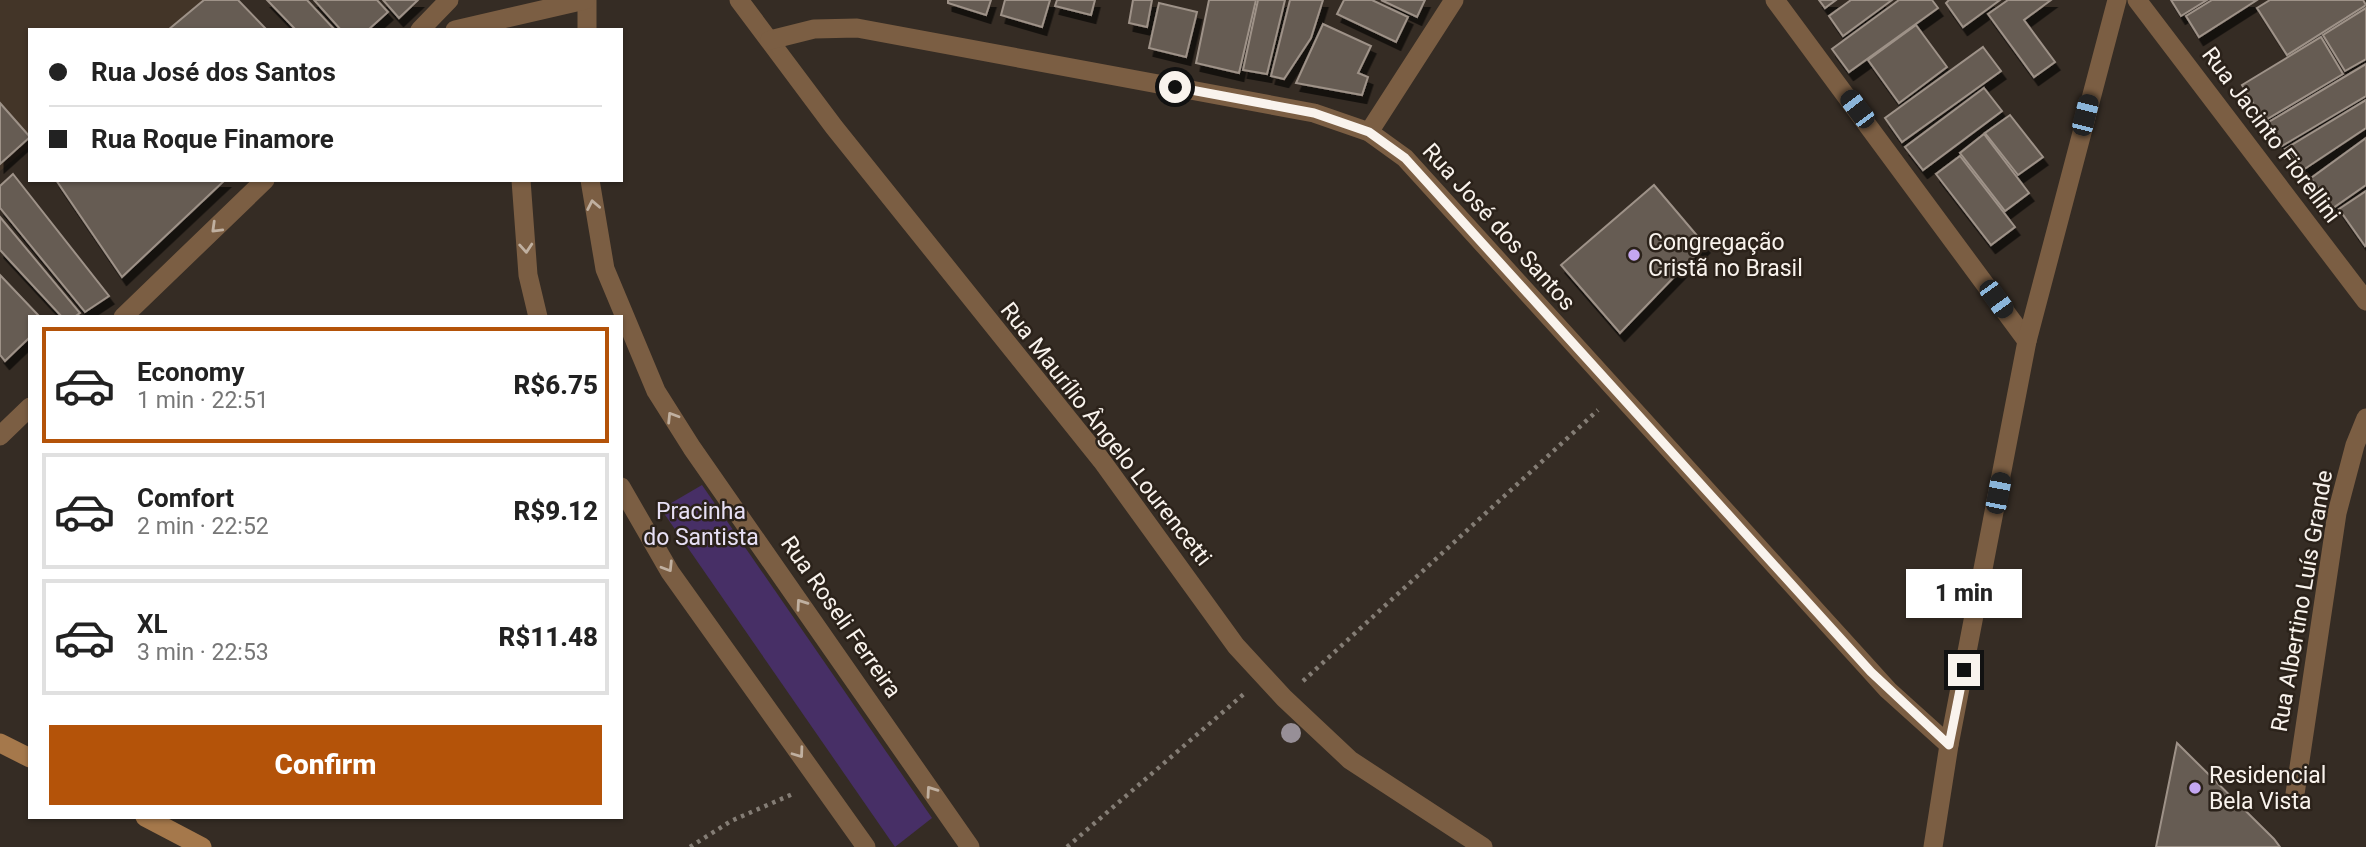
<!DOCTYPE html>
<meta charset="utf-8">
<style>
body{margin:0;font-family:Roboto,sans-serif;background:#f2f2f2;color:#222;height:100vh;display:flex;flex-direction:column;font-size:26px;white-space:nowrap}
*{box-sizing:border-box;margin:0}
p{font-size:23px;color:#767676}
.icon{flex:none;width:38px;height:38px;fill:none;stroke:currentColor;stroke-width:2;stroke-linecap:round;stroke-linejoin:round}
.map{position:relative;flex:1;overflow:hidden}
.drawer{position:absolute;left:28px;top:315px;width:595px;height:504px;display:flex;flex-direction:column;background:#fff;border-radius:0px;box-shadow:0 2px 5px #0004}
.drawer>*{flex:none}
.hud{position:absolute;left:28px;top:28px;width:595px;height:154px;border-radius:0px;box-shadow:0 2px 5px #0004;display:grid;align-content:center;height:154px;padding:0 21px;background:#fff}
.end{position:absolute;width:32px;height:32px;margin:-16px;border:9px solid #f9f3ed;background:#111;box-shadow:0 0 0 4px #111}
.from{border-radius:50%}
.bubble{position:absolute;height:49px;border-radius:0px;background:#fff;box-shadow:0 2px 5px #0004;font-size:23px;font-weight:800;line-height:49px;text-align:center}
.car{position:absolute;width:21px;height:42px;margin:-21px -10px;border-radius:9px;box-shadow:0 0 5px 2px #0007;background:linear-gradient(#222 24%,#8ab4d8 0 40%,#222 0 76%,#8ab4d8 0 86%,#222 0)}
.hud b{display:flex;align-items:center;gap:24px;height:66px;font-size:26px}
.hud b+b{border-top:2px solid #e0e0e0}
.hud i{width:18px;height:18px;background:#222}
ul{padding:12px 0 0;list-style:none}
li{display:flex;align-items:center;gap:21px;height:116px;margin:0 14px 10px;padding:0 7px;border:4px solid #e0e0e0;border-radius:0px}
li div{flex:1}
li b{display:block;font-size:26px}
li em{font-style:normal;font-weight:800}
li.selected{border-color:#b45309}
li>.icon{width:63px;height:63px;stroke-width:1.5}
.primary-button{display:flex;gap:14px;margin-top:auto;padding:14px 21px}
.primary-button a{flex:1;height:80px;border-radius:0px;background:#b45309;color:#fff;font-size:28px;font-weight:800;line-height:80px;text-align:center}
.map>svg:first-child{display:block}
</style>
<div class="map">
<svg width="2366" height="847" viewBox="0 0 2366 847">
<defs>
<filter id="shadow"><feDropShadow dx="4.5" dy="8" stdDeviation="0" flood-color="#0009"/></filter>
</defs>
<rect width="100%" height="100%" fill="#352c24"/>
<polygon fill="#433528" points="0,0 204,0 168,30 30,30 30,146 0,171"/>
<polygon fill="#472f66" points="702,485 932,818 895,847 661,509"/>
<g fill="#665c53" stroke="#9e9288" stroke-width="2" filter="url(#shadow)">
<polygon points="204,0 238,0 267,30 168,30"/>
<polygon points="267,0 307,0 335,30 296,30"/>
<polygon points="314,0 377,0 388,12 368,30 341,30"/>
<polygon points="383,0 418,0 399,18"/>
<polygon points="948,0 991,0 986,15 948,3"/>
<polygon points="1005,0 1050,0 1042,27 1001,15"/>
<polygon points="1057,0 1095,0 1091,15 1055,6"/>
<polygon points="1133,0 1152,0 1147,27 1129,23"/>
<polygon points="1209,0 1256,0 1239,73 1196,63"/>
<polygon points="1258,0 1285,0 1267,74 1243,70"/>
<polygon points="1290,0 1323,0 1311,38 1284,79 1271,76"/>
<polygon points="1344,0 1372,0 1408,17 1396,42 1337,14"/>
<polygon points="1381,0 1425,0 1417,17"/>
<polygon points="1819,0 1836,0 1825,8"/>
<polygon points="1851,0 1892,0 1843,36 1829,16"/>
<polygon points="1899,0 1932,0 1938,8 1849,72 1832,49"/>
<polygon points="1949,0 2000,0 1963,27 1946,3"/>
<polygon points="2008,0 2051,0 2024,20 2055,62 2034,77 1988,14"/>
<polygon points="2171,0 2207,0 2181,16"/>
<polygon points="2212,0 2257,0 2199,37 2186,16"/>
<polygon points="2270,0 2363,0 2366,5 2287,55 2257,8"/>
<polygon points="1159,3 1197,12 1186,57 1149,48"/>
<polygon points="2366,8 2366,59 2345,71 2323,35"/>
<polygon points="1323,24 1371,46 1358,73 1368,77 1362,95 1296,83"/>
<polygon points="1916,25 1947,67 1899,103 1868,60"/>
<polygon points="2321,37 2343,74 2264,121 2242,85"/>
<polygon points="1983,47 2001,71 1902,142 1885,118"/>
<polygon points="2366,64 2366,96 2282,146 2267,123"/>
<polygon points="1984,88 2002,111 1923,170 1905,147"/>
<polygon points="2366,100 2366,128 2303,170 2285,149"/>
<polygon points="0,103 30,137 0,164"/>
<polygon points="2010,115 2043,157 2018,175 1985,133"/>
<polygon points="1984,134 2029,193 2005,211 1960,153"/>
<polygon points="2366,138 2366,185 2333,208 2311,178"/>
<polygon points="1960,156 2015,227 1991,245 1936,174"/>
<polygon points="13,174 109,296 85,312 0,208 0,186"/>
<polygon points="56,180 225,180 122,277"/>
<polygon points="1654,185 1705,245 1620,333 1561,265"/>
<polygon points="2366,191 2366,245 2365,246 2339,209"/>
<polygon points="0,217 80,313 74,317 62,317 0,250"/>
<polygon points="0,275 40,317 30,317 30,337 5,361 0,355"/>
<polygon points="2177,743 2274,839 2280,847 2156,847"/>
</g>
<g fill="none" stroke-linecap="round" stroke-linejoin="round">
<g stroke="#847d75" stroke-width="4.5" stroke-dasharray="3.5 5" stroke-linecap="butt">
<polyline points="1303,681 1598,410"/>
<polyline points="690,847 731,821 795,793"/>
<polyline points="1067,847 1245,693"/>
</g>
<g stroke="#7b5e43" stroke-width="19">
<polyline points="739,0 834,127 1102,461 1236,646 1284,698 1350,760 1483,847"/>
<polyline points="1775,0 2027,341"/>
<polyline points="2137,0 2366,301"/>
<polyline points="587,30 587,0"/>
<polyline points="770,40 814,29 857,28 1314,113 1369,132 1405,158 1888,690 1949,745"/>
<polyline points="1369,132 1454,0"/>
<polyline points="521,180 528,275 538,317"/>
<polyline points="590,180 605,269 656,391 692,448 970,847"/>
<polyline points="621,487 670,572 866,847"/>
<polyline points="2295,794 2337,513 2355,445 2366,418"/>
<polyline points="1933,847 1949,745 2027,341 2117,0"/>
</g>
<g stroke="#7b5e43" stroke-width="19">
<polyline points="420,30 449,0"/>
<polyline points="455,30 585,0"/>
<polyline points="123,317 265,180"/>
<polyline points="0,436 30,407"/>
</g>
<g stroke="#a5784b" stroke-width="19">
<polyline points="0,743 30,758"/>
<polyline points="145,817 202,847"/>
</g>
</g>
<circle fill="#978f97" cx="1291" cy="733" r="10"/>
<defs><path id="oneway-chevron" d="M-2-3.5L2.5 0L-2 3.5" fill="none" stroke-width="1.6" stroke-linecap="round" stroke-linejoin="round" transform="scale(1.75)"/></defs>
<g stroke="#c0b0a0">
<use href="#oneway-chevron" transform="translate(593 205) rotate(-101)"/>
<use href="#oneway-chevron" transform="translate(216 228) rotate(136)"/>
<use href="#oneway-chevron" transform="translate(526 248) rotate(86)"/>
<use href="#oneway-chevron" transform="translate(672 417) rotate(-122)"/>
<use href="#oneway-chevron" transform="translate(668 567) rotate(58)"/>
<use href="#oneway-chevron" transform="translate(801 604) rotate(-125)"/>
<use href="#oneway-chevron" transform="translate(799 753) rotate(54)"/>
<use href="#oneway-chevron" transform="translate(931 791) rotate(-125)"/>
</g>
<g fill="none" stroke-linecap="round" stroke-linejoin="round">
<polyline stroke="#f9f3ed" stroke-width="9" points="1175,87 1314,113 1369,132 1405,158 1871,672 1949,745 1964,670"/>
</g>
<g fill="#c4a7f1" stroke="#2b221a" stroke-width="2.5">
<circle cx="1634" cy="255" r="7"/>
<circle cx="2195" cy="788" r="7"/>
</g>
<g text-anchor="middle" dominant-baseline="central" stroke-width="5" stroke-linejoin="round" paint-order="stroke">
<g font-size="23" fill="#f9f3ed" stroke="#2b221a">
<text transform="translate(2271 135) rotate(53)">Rua Jacinto Fiorellini</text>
<text transform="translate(1499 227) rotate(48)">Rua José dos Santos</text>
<text transform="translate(1106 434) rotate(52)">Rua Maurílio Ângelo Lourencetti</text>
<text transform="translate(2302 601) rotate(-80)">Rua Albertino Luís Grande</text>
<text transform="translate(841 617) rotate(55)">Rua Roseli Ferreira</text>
</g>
<g font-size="23" fill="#f9f3ed" stroke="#2b221a" text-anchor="start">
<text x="1648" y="242">Congregação<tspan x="1648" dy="26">Cristã no Brasil</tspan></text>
<text x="2209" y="775">Residencial<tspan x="2209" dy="26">Bela Vista</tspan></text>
</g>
<g font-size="23" fill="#e7e0f5" stroke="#2b221a">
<text x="701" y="511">Pracinha<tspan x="701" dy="26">do Santista</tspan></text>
</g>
</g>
</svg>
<i class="end from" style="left:1175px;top:87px"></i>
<i class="end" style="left:1964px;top:670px"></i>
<div class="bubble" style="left:1906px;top:569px;width:116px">1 min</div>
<i class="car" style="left:1857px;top:109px;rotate:323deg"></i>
<i class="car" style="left:2085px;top:115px;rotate:14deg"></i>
<i class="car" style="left:1996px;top:299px;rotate:144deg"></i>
<i class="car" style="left:1998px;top:493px;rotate:11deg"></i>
<div class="hud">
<b><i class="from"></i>Rua José dos Santos</b>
<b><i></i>Rua Roque Finamore</b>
</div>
<section class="drawer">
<ul>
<li class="selected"><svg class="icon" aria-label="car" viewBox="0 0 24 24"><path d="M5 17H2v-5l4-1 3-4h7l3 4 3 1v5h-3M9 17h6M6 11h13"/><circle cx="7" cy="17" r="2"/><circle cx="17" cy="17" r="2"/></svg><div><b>Economy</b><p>1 min · 22:51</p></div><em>R$6.75</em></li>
<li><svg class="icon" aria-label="car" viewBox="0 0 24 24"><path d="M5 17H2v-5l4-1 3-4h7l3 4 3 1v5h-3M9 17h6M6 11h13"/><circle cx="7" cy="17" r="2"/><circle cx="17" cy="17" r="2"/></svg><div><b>Comfort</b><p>2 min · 22:52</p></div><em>R$9.12</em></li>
<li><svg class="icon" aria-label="car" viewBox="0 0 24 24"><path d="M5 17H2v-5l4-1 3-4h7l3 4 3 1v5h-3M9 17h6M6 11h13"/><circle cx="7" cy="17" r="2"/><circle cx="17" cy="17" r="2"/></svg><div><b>XL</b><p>3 min · 22:53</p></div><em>R$11.48</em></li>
</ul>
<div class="primary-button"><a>Confirm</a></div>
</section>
</div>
